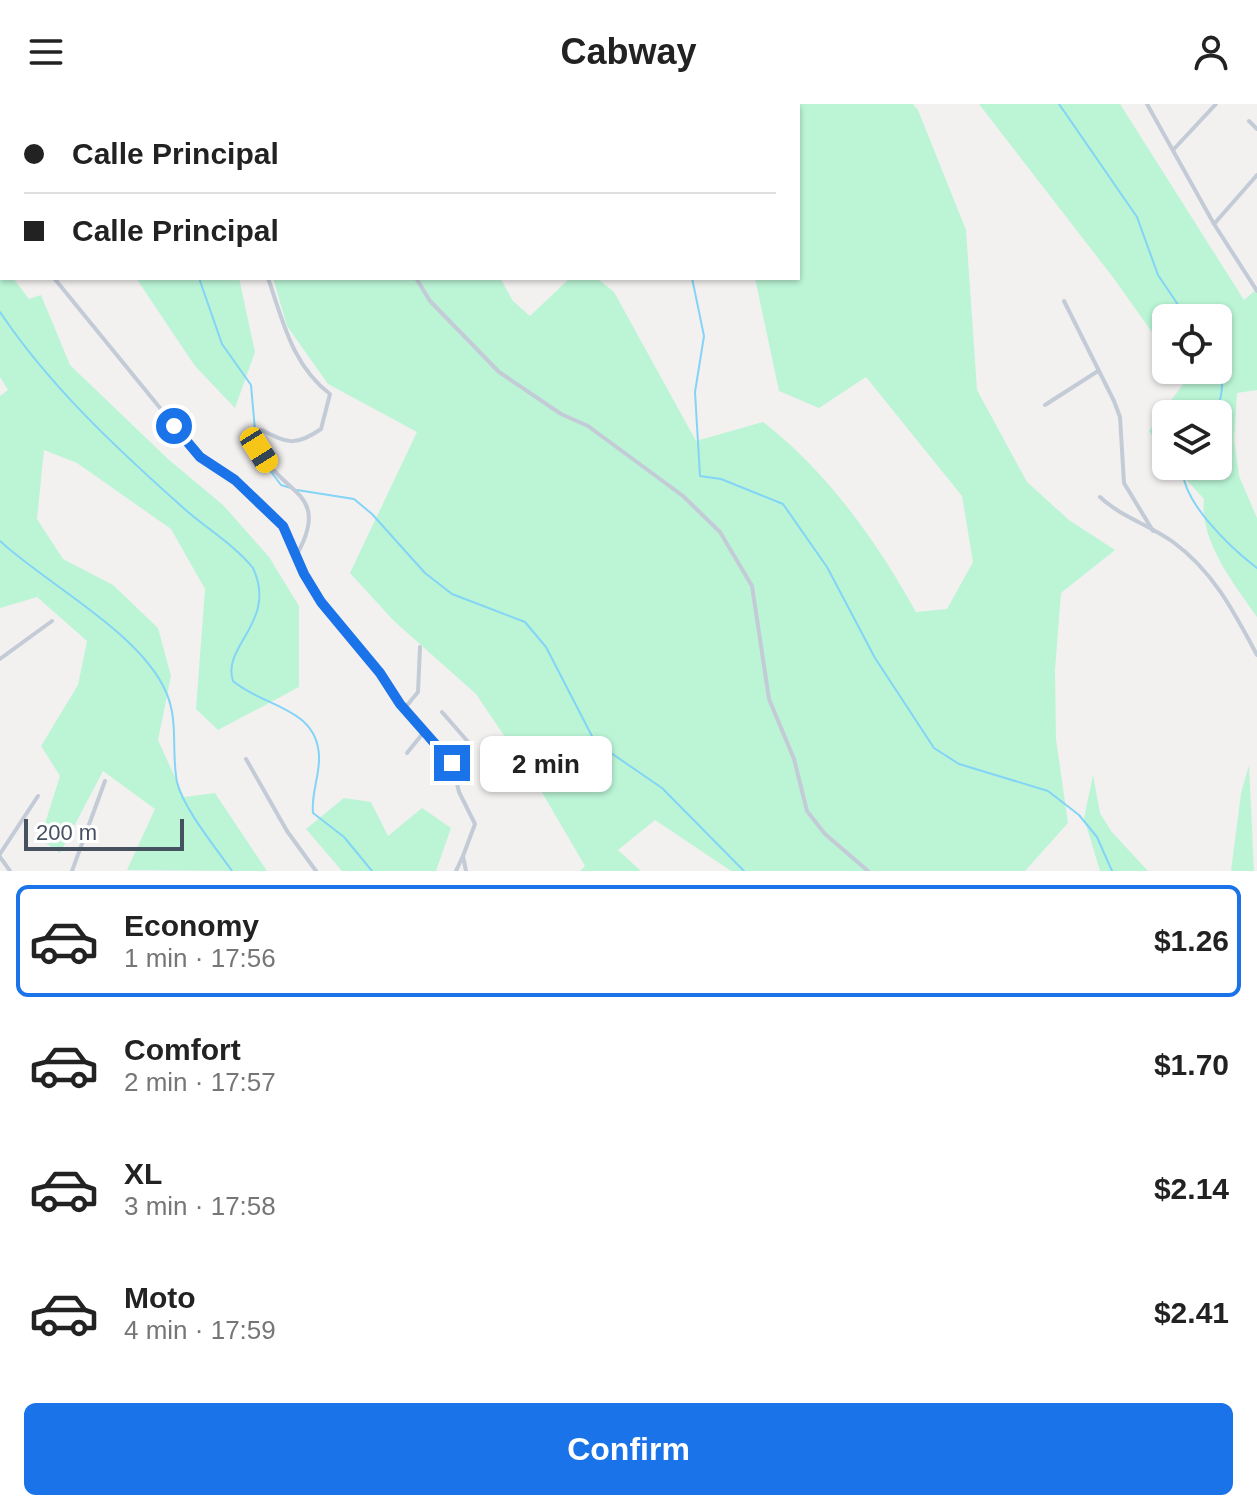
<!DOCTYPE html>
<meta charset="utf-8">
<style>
body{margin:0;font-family:Helvetica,sans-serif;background:#f2f2f2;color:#222;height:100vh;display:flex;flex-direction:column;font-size:30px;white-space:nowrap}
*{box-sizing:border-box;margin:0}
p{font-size:26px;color:#767676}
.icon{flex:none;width:44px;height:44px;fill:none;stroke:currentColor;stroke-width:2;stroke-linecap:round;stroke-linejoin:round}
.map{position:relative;height:767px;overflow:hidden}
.side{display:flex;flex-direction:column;background:#fff;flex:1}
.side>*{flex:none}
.guide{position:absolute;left:0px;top:0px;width:800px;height:176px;box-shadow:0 2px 6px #0004;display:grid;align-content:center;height:176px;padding:0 24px;background:#fff}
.fabs{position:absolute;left:1152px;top:200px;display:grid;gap:16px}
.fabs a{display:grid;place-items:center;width:80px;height:80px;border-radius:12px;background:#fff;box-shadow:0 2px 6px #0004;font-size:40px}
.scale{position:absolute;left:24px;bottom:20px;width:160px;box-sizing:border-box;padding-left:8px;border:4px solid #465160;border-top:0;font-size:22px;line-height:28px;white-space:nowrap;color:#465160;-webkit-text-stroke:6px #fff;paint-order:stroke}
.end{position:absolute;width:36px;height:36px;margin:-18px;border:10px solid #1a73e8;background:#fff;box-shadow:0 0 0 4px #fff}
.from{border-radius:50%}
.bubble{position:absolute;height:56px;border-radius:12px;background:#fff;box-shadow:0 2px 6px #0004;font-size:26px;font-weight:700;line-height:56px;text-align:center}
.car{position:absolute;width:24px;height:48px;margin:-24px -12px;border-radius:10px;box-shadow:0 0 6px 2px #0007;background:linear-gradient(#f5c518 24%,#345 0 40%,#f5c518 0 76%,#345 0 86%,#f5c518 0)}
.guide b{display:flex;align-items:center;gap:28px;height:76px;font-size:30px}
.guide b+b{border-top:2px solid #e0e0e0}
.guide i{width:20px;height:20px;background:#222}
ul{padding:14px 0 0;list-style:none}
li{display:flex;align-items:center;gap:24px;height:112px;margin:0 16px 12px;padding:0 8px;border:4px solid transparent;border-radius:12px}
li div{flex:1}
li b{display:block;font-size:30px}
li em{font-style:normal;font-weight:700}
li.on{border-color:#1a73e8}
li>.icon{width:72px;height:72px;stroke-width:1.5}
.action{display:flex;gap:16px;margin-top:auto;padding:16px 24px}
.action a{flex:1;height:92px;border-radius:12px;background:#1a73e8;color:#fff;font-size:32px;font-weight:700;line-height:92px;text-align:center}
header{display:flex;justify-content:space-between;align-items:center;height:104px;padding:0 24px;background:#fff;font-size:36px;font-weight:700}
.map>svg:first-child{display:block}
</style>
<header><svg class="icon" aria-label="menu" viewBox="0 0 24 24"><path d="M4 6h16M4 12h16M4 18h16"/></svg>Cabway<svg class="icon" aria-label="person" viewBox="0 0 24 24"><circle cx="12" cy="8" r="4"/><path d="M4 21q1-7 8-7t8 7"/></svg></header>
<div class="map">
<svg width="1257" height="767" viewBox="0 0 1257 767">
<rect width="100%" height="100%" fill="#f3f0f0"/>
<g fill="#bbf5d6">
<polygon points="0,0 146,0 147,2 2,2 2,38"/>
<path d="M 760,0 L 913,0 L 918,6 L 966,126 L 977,286 L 1027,378 L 1069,416 L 1115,446 L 1061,489 L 1055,566 L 1056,635 L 1068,719 L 1025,767 L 731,767 L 655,716 L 618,746 L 641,767 L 580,767 L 585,762 L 540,685 L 476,590 L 394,517 L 350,469 L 417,328 L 328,280 L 287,222 L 273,174 L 500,174 L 513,197 L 530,212 L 570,174 L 597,174 L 614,188 L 696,337 L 763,318 C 827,367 877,438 916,508 L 947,505 L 973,458 L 962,392 L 866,273 L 819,304 L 779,287 L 755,174 L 798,174 L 798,2 Z"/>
<path d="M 979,0 L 1120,0 L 1244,196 L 1257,185 L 1257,286 L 1237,289 L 1234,336 L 1239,372 L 1257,414 L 1257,513 C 1234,480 1199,436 1204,395 L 1174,362 L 1218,362 L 1218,310 L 1166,310 L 1166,351 L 1149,327 L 1186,276 L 1179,266 L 1218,266 L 1218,214 L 1166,214 L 1166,248 L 1115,176 Z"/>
<polygon points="0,108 2,174 13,174 29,195 41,191 70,261 168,355 223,401 269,453 299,502 299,583 218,626 196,605 205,485 171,425 77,359 44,346 37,415 63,455 113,481 158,524 171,572 158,636 184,693 215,689 267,767 127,766 155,705 103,667 60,749 40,735 60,672 41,642 78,581 87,537 37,493 0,504 0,292 8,286 0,273"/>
<polygon points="136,174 239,174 255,248 235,304 195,262"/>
<polygon points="1249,661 1254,767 1231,767 1241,689"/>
<polygon points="1093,671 1100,709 1111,727 1148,767 1100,767 1084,714"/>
<polygon points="344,694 371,698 388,732 422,704 451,724 436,767 342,767 306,725"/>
</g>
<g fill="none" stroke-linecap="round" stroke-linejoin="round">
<g stroke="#83d4f6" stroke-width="2">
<polyline points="647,0 649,2"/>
<polyline points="1059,0 1137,113 1158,171 1187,214"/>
<polyline points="0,7 2,3"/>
<polyline points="199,174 222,240 251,281 257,349 281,381 291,384"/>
<polyline points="692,174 704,232 695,288 700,372 721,375 783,400 827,463 875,554 934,644 959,660 1048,687 1079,711 1097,733 1112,767"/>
<path d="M 0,208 C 49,281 114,342 179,400 C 202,422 233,439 253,464 C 278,518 221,542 233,577 C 263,603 317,603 319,652 C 320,671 311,689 313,709 L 344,733 L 372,767"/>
<path d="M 1212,310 C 1224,297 1224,276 1218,260"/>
<path d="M 1183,362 C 1179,396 1232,445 1257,464"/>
<polyline points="297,386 354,395 372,410 425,469 452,490 525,518 546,543 595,638 662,684 744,767"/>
<path d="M 0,437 C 46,480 141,529 166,588 C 179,617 171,648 177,678 C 183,704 216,744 232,767"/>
</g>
<g stroke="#c3cbd7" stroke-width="4">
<polyline points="188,0 189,2"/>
<polyline points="374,0 375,2"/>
<polyline points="1147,0 1214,120 1257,187"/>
<polyline points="1249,17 1257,25"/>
<polyline points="1174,45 1216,0"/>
<polyline points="0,82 2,85"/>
<polyline points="1214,120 1257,71"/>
<polyline points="54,174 200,353 235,376 283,422 304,470 321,498 380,569 400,600 451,654 459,688 475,720 463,752 466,767"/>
<path d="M 268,174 C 283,217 292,261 330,290 L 321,325 C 295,343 287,339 262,326 L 255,327 C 265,393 338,378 296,452"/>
<polyline points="416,174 430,197 499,268 561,310 588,322 683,392 720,428 752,482 769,595 794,655 807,707 825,730 868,767"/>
<polyline points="1064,197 1114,297 1120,313 1124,379 1153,427"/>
<polyline points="1045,301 1098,267"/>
<path d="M 1100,393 C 1121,413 1150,421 1173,438 C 1213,467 1234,508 1257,551"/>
<polyline points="0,555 52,517"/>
<polyline points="404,605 418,588 420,543"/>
<polyline points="442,608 469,639 468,650 455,669"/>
<polyline points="407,649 424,628"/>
<polyline points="246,655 287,727 316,767"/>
<polyline points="0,750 38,692"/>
<polyline points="0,753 10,767"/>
<polyline points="72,767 105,677"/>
<polyline points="456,767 462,754"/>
</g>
</g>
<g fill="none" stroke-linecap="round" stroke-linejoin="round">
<polyline stroke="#1a73e8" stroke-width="10" points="174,322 200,353 235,376 283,422 304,470 321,498 380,569 400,600 452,659"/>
</g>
</svg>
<div class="fabs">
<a><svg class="icon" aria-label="locate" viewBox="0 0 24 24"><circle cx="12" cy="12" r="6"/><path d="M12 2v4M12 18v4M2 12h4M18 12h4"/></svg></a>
<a><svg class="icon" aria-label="layers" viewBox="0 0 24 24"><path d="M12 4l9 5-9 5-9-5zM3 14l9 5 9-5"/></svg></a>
</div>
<div class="scale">200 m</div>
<i class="end from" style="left:174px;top:322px"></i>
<i class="end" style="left:452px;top:659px"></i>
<div class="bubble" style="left:480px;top:632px;width:132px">2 min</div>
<i class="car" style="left:259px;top:346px;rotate:148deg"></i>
<div class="guide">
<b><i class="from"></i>Calle Principal</b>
<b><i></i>Calle Principal</b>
</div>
</div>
<section class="side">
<ul>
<li class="on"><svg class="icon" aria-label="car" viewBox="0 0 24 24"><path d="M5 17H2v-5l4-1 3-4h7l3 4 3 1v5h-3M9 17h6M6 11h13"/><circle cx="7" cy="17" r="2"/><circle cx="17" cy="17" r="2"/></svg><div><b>Economy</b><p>1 min · 17:56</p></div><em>$1.26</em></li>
<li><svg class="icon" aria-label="car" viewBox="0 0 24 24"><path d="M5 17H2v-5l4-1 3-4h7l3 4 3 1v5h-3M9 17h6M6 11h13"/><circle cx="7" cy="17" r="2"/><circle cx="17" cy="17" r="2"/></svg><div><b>Comfort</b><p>2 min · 17:57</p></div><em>$1.70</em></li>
<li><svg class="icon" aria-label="car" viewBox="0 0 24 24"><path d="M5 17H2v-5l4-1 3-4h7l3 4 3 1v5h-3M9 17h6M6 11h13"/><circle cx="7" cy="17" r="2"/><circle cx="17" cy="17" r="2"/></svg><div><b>XL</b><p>3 min · 17:58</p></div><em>$2.14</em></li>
<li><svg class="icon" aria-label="car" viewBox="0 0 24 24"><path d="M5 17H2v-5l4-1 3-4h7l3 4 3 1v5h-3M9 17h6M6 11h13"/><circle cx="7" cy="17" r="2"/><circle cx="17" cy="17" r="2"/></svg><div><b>Moto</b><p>4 min · 17:59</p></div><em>$2.41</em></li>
</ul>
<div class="action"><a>Confirm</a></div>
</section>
